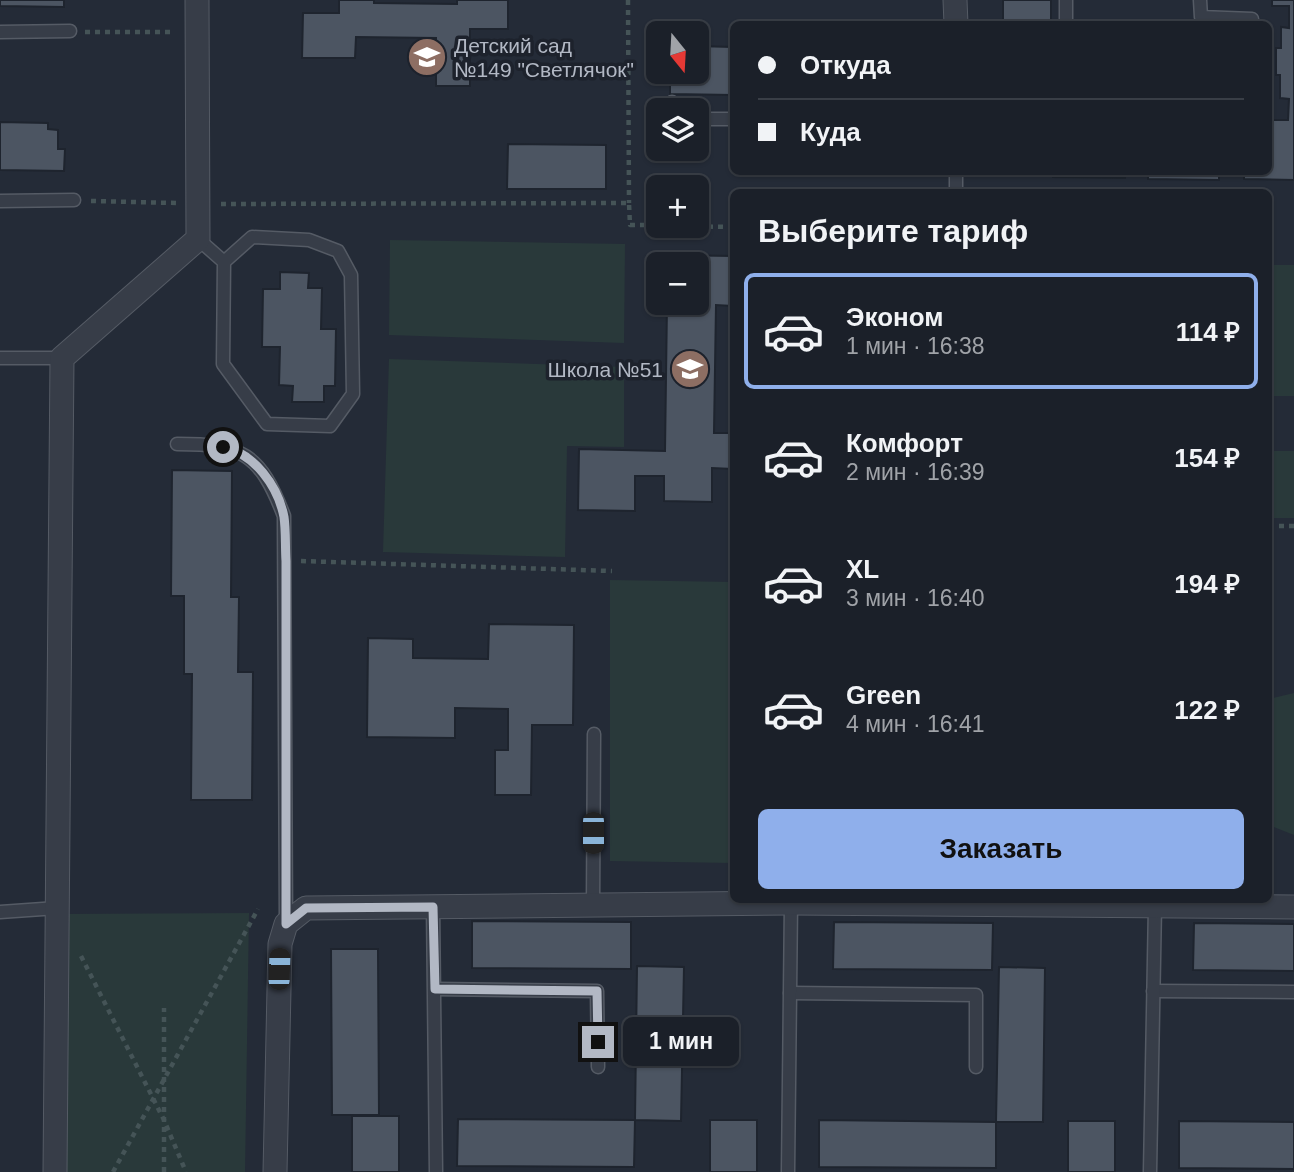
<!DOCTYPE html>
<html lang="ru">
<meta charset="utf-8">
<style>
body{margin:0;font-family:Arial,sans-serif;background:#282d35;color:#f1f3f6;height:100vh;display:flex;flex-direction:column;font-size:26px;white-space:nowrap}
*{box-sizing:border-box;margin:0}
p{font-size:23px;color:#a0a3a8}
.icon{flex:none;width:38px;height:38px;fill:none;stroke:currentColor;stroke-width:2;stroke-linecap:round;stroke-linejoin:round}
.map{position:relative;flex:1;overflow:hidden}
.side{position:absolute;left:730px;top:189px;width:542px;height:714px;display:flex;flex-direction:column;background:#1b2029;border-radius:10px;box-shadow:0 2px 5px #0004,0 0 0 2px #393e46}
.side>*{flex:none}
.guide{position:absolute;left:730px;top:21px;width:542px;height:154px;border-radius:10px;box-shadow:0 2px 5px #0004,0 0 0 2px #393e46;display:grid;align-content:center;height:154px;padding:0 28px;background:#1b2029}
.needle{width:46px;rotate:162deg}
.buttons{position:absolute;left:646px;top:21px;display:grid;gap:14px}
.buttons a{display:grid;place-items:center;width:63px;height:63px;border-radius:10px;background:#1b2029;box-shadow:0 2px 5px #0004,0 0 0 2px #393e46;font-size:35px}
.end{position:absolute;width:32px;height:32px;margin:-16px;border:9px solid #b2b8c4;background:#111;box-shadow:0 0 0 4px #111}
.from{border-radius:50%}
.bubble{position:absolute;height:49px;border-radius:10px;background:#1b2029;box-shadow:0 2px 5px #0004,0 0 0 2px #393e46;font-size:23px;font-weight:700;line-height:49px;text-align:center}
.car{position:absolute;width:21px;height:42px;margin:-21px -10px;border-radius:9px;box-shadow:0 0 5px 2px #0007;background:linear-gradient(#222 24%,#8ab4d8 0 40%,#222 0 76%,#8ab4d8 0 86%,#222 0)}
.guide b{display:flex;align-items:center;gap:24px;height:66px;font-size:26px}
.guide b+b{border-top:2px solid #393e46}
.guide i{width:18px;height:18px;background:#f1f3f6}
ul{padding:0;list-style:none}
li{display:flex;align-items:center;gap:21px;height:116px;margin:0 14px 10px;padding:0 14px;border:4px solid transparent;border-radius:10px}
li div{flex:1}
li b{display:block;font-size:26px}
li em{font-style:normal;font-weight:700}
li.active{border-color:#8fafeb}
li>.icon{width:63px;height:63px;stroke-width:1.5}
h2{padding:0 28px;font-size:32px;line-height:84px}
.button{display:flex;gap:14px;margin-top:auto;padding:14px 28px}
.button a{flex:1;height:80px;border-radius:10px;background:#8fafeb;color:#111;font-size:28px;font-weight:700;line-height:80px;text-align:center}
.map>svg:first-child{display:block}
</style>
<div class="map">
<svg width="1294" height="1172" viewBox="0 0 1294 1172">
<rect width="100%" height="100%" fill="#242b37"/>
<g fill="#29393a">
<polygon points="390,240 625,244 624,343 389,335"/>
<rect x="1269" y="265" width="25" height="131"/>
<polygon points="389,359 624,367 624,447 567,446 565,557 383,552"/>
<rect x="1269" y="451" width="25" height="67"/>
<polygon points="610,580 733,582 733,863 610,861"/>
<polygon points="1294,693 1294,835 1269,825 1269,699"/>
<polygon points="249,913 245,1172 62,1172 61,914"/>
</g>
<g fill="#4c5562" stroke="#1e242e" stroke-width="2">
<polygon points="0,0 64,0 64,7 0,6"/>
<polygon points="339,0 374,0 374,3 457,4 457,0 508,0 508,29 470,29 470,86 436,86 436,38 356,37 355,58 302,58 303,13 339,13"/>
<rect x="1003" y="0" width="48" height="24"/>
<polygon points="1272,0 1294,0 1294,180 1244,179 1244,175 1219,174 1219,180 1148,179 1148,172 1125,172 1125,178 1053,177 1053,172 1269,172 1269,128 1272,128 1272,120 1288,120 1289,99 1280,98 1280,75 1276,75 1276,48 1281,48 1281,27 1289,28 1289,6 1272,6"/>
<polygon points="696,46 733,47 733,95 670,94 670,72 696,72"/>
<polygon points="0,122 48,123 48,129 58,130 58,149 65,149 64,171 0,170"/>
<polygon points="508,144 606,145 606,189 507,189"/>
<polygon points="668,255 733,256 733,306 716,305 714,433 733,433 733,469 712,468 712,502 664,501 664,476 635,476 635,511 578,510 579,449 665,451 667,303 696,303 696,264 668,264"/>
<polygon points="280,272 309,273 308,288 322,288 321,329 336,329 335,386 324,386 324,402 292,402 293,386 279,385 280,347 262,347 263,289 280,289"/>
<polygon points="172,470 232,471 231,597 239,597 238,672 253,672 252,800 191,800 192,674 184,674 184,596 171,596"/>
<polygon points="489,624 574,625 573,725 532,725 531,795 495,795 495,750 508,750 508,709 455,708 455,738 367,737 368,638 413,639 413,658 488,659"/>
<polygon points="472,921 631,922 631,969 472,968"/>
<polygon points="834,922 993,923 992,970 833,969"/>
<polygon points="1194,923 1294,924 1294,971 1193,970"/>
<polygon points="331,949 378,949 379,1115 332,1115"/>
<polygon points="637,966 684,967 681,1121 635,1120"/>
<polygon points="999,967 1045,968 1043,1122 996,1122"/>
<rect x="352" y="1116" width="47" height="56"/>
<polygon points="458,1119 635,1120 634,1167 457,1166"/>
<rect x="710" y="1120" width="47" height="52"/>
<polygon points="819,1120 996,1122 996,1168 819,1167"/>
<rect x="1068" y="1121" width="47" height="51"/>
<polygon points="1179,1121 1294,1122 1294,1169 1179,1168"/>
</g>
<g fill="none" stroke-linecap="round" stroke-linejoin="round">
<g stroke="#555b65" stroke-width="15">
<g id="service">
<polyline points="1200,0 1201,17 1252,19 1251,24"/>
<polyline points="1066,24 1066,0"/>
<polyline points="0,32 70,31"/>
<polyline points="672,102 672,110"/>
<polyline points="696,119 733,119"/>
<polyline points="956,192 956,172"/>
<polyline points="0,201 74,200"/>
<polyline points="198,239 224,262 223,364 267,424 330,426 353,394 351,275 338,251 309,240 252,237 224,262"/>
<polyline points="0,358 62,358"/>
<path d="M 177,444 C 242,444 260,453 284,516 L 286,924"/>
<polyline points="593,906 594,734"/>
<polyline points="433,907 436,1172"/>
<polyline points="0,912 57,908"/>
<polyline points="435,989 597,991 598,1067"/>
<polyline points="1153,991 1294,992"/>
<polyline points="790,993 976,995 976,1067"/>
<polyline points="788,1172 791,903"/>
<polyline points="1150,1172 1155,906"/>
</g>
</g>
<g stroke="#555b65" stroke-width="25">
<g id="minor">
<polyline points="955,0 956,24"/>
<polyline points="55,1172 62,358 198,239 197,0"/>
<polyline points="275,1172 280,944 286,924 306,908 791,903 1294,907"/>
</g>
</g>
<g stroke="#455457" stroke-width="4.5" stroke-dasharray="5 5" stroke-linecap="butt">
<polyline points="628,0 629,203"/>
<polyline points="85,32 174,32"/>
<polyline points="91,201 177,203"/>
<polyline points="221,204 629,203 630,225 658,225"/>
<polyline points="678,226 733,227"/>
<polyline points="1269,526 1294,526"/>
<polyline points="301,561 612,571"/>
<polyline points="81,956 164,1120 186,1172"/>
<polyline points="113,1172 258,909"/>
<polyline points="164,1172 164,1008"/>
</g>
<use href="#service" stroke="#373d48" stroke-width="12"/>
<use href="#minor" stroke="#373d48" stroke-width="23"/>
</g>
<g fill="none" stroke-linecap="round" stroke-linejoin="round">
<path stroke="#b2b8c4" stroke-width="9" d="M 223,447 C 254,453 278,486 284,517 C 286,531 285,546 286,561 L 286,924 L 306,908 L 433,907 L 435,989 L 597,991 L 598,1042"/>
</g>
<defs>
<g id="school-disc" transform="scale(2.0125)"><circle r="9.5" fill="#8d6e63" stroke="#1d222c"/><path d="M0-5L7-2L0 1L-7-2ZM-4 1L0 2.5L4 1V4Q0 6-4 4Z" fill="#fff"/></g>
</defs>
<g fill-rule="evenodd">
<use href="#school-disc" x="427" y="57"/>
<use href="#school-disc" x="690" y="369"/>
</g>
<g text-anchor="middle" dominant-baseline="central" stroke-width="7" stroke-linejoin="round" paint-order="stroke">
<g font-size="21" fill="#b2b8c4" stroke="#1d222c" text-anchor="start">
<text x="454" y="45">Детский сад<tspan x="454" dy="24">№149 "Светлячок"</tspan></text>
<text x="663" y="369" text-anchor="end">Школа №51</text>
</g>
</g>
</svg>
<div class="buttons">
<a><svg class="needle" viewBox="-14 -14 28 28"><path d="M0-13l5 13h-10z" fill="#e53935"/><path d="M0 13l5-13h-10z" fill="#a0a3a8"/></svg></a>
<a><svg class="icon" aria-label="layers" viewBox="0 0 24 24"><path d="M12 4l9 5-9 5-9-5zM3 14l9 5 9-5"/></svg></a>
<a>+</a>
<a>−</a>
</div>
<i class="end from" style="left:223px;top:447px"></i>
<i class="end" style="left:598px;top:1042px"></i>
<div class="bubble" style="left:623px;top:1017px;width:116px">1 мин</div>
<i class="car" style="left:593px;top:833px;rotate:180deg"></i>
<i class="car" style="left:279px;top:969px;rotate:2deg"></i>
<div class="guide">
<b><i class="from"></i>Откуда</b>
<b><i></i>Куда</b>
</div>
<section class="side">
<h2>Выберите тариф</h2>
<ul>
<li class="active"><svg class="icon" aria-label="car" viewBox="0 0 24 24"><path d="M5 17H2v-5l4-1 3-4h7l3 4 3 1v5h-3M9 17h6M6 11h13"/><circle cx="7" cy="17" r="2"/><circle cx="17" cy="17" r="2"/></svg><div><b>Эконом</b><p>1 мин · 16:38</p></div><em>114 ₽</em></li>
<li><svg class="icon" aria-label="car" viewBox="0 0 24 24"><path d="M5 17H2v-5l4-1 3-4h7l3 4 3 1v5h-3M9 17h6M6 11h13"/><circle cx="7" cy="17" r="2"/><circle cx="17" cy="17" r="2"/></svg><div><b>Комфорт</b><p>2 мин · 16:39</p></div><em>154 ₽</em></li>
<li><svg class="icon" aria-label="car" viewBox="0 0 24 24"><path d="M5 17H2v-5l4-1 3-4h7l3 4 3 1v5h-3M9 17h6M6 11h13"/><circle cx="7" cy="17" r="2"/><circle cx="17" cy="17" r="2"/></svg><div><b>XL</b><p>3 мин · 16:40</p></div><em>194 ₽</em></li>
<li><svg class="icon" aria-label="car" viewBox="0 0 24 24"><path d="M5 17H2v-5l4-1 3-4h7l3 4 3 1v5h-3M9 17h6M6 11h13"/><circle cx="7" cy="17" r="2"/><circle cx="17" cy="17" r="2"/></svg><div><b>Green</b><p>4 мин · 16:41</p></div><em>122 ₽</em></li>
</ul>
<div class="button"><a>Заказать</a></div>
</section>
</div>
